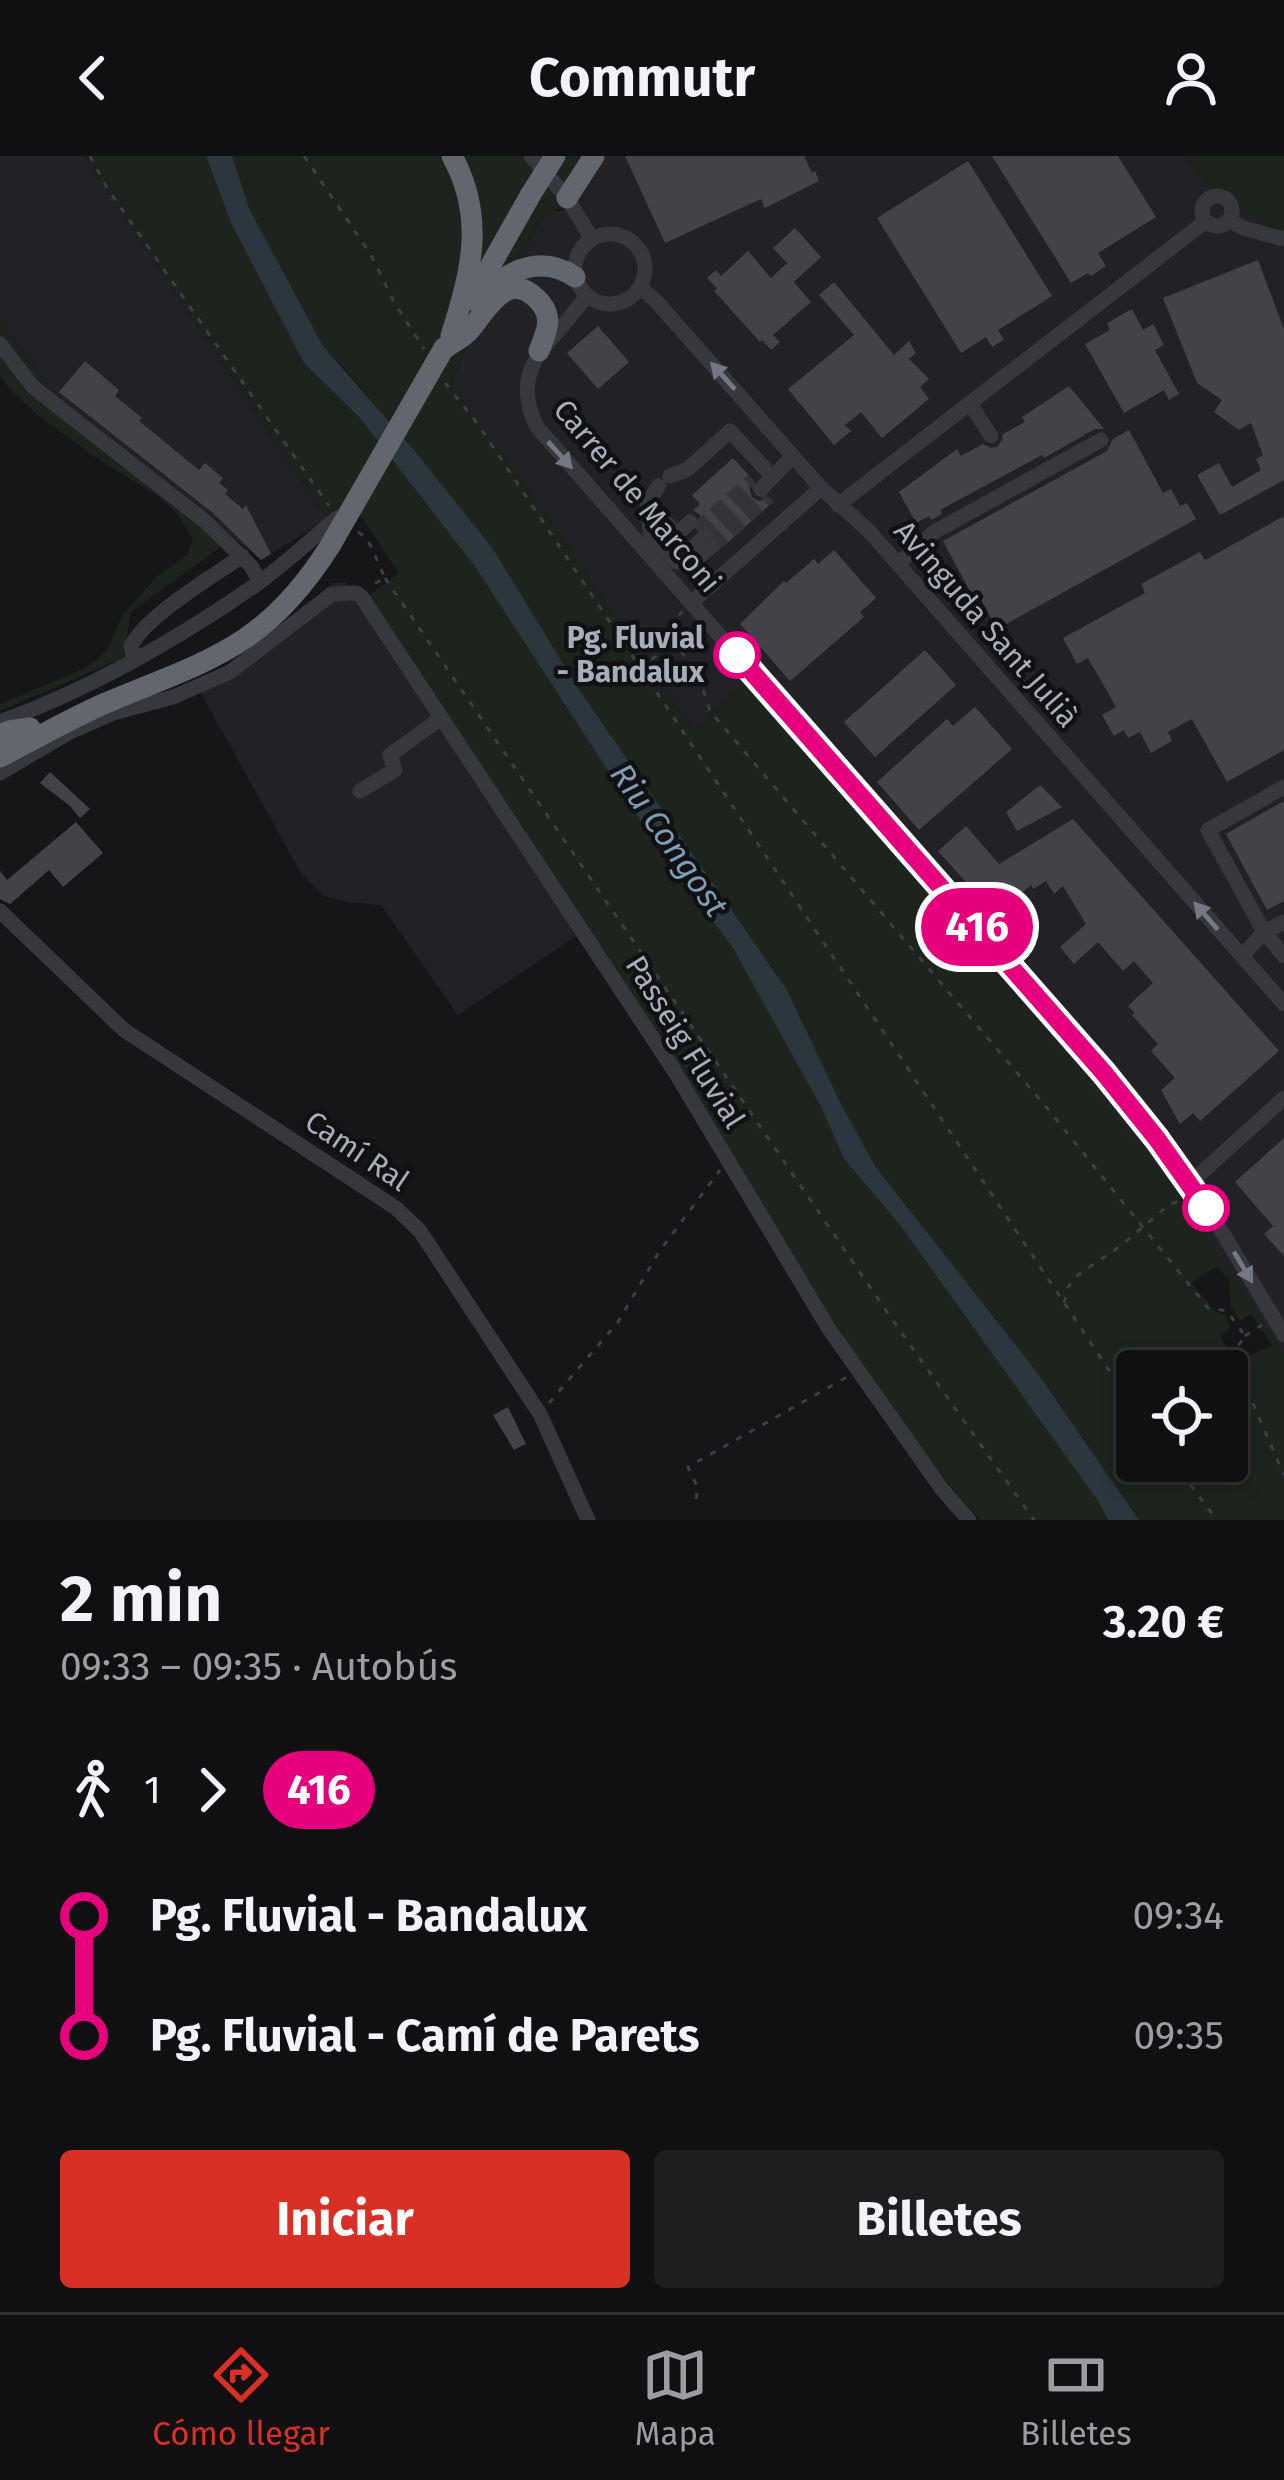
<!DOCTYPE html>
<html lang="es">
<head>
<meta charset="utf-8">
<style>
	:root { --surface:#101013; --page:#1e1e21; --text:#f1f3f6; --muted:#9c9da0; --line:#303033; --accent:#d93025 }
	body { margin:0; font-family:"Fira Sans",sans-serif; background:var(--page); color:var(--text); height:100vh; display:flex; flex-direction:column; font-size:45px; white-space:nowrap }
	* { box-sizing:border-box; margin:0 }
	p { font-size:39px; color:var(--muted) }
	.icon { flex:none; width:66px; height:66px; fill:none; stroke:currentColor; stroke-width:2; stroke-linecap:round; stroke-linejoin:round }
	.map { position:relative; height:1364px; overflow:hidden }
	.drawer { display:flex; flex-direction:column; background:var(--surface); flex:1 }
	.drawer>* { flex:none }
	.badge { padding:0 24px; border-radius:39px; font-size:42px; line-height:78px }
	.controls { position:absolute; left:1116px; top:1194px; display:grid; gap:24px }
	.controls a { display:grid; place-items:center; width:132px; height:132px; border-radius:12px; background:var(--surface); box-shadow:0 6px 18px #0003,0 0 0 3px var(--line); font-size:60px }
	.map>.badge { position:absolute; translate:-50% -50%; box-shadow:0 0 0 6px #fff }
	.legs { display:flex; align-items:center; gap:18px; height:132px; padding:0 60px; font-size:39px }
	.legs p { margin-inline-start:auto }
	.headline { display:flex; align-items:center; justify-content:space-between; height:204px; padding:0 60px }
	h1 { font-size:66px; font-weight:700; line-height:90px }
	.primary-button { display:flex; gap:24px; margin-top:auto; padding:24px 60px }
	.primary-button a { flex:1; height:138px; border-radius:12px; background:var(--accent); color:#fff; font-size:48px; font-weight:700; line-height:138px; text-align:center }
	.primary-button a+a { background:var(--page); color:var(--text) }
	ul { padding:0 60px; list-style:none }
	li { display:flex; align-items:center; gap:42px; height:120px; font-size:45px }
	li i { display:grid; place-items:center; width:18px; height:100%; margin:0 15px; background:currentColor }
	li i::after { content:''; width:30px; height:30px; margin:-15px; border:9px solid; border-radius:50%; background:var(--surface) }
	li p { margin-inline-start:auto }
	li:first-child i { background:linear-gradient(#0000 50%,currentColor 0) }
	li:last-child i { background:linear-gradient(currentColor 50%,#0000 0) }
	header { display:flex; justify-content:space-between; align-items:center; height:156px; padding:0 60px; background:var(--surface); font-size:54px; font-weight:700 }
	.tabs { display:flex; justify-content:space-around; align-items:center; height:168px; border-top:3px solid var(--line); background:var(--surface); font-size:33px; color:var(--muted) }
	.tabs a { display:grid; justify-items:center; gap:6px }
	.tabs .on { color:var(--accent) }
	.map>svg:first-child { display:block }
	.built { fill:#222226 }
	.green { fill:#1c241d; fill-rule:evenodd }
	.water { fill:#2c363e }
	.building { fill:#424349 }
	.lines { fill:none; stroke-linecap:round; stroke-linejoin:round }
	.minor-tunnel { stroke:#333439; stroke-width:15; stroke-dasharray:15 8; stroke-linecap:butt }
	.path { stroke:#3d3f45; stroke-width:3; stroke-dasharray:6 9; stroke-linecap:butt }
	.minor { stroke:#37383e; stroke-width:15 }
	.highway { stroke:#63666f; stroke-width:21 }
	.highway-bridge { stroke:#63666f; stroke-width:21 }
	.oneway { fill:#757882 }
	.line-1-casing { stroke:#fff; stroke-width:27 }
	.line-1 { stroke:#e6007e; stroke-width:18 }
	.stop-1-dot { fill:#fff; stroke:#e6007e; stroke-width:6 }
	.labels { text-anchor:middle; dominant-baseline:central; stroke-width:9; stroke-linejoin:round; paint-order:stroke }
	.street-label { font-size:30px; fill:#a8adb9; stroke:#111114 }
	.stop-label { font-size:30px; font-weight:bold; fill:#a8adb9; stroke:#111114; text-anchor:end }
	.water-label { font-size:33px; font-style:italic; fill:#7d9cb6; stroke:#111114 }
</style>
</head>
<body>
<header><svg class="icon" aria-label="back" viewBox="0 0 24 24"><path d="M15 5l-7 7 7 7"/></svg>Commutr<svg class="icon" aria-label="person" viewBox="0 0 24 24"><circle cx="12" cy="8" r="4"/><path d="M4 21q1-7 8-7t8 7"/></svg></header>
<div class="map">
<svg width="1284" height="1364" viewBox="0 0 1284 1364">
	<rect width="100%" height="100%" fill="#161619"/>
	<g class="built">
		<polygon points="0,0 84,0 328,363 261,404 46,230 34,208 0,169"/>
		<polygon points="604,0 1185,0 1216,35 1284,81 1284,1364 1227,1305 1227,1215 1238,1214 1279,1191 1174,1032 746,527 695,574 666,537 451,228 468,189 546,55 562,55"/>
		<polygon points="333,427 346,427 366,442 587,773 458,859 381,749 346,746 323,740 301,717 194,525 236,506"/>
	</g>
	<g class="green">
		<polygon points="84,0 206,0 232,69 304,207 360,262 476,412 655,687 733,791 821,951 844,1003 900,1069 1098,1345 1108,1364 980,1364 929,1305 847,1187 768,1060 366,442 399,417 351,346 328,363"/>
		<path d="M232,0H604C589,25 577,55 545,56L468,189L451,228L561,378L666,537L695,574L745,526L1031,859L1174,1032L1284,1198V1364H1139L1036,1215L875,1010L840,946L787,834L580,535L493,393L346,214L323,190L253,59L244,41ZM1217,1110L1229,1124L1231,1150L1240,1165L1251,1158L1272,1189L1237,1206L1220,1181L1230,1171L1225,1159L1216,1156L1191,1127ZM1137,1215H1227V1305H1137Z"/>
		<polygon points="1185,0 1284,0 1284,81 1216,35"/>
		<polygon points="0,169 34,208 46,230 233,382 131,456 123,502 0,555 0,548 81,514 96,504 108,492 123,458 158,420 187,399 193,383 179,360 160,341 101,305 40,261 10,233 0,219"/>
	</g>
	<polygon class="water" points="206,0 232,0 249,52 323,190 413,293 493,393 580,535 787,834 840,946 875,1010 1036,1215 1139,1364 1108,1364 1098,1345 900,1069 844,1003 821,951 733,792 655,687 476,412 360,262 304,207 232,69"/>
	<g class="building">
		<polygon points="625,0 804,0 812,17 815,15 819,25 765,52 761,43 665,87"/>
		<polygon points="992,0 1118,0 1156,61 1098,97 1106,110 1091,120 1088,117 1071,127"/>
		<polygon points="968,5 1052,140 998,174 1004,184 992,191 986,181 961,197 877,62"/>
		<polygon points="795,72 821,101 794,126 811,146 773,179 780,186 771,194 762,184 760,186 714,135 717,132 707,122 716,114 721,120 748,95 771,122 787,107 773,92"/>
		<polygon points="1258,104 1284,173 1284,324 1220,359 1197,319 1219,307 1232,331 1261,314 1256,303 1263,299 1251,267 1239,274 1214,256 1222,244 1197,227 1163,142"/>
		<polygon points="834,126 894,199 909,185 916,197 909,203 929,223 920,231 929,243 882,282 861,256 845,269 851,275 834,289 788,233 854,179 819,139"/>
		<polygon points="1132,153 1143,174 1153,168 1164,189 1155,194 1179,238 1169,244 1164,234 1124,257 1085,188 1110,174 1107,167"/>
		<polygon points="598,170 629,206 598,233 567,197"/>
		<polygon points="85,205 119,234 115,240 142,262 139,265 199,314 205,307 223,322 219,327 228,334 225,338 243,353 246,349 271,398 261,404 213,357 59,236"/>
		<polygon points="1069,230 1104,273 1095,273 1044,302 1042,299 940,354 942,358 931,364 929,360 916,367 899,336 957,293 961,300 983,288 991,292 997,291 1002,284 1003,278 1025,266 1022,261"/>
		<polygon points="1129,274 1163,337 1171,333 1180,350 1187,347 1196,363 997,473 978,438 973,441 943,385 1107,295 1113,283"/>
		<polygon points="733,302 753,324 749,331 752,341 759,345 769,342 773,346 724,390 712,372 701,369 700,359 693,354 700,348 692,339"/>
		<polygon points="1284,360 1284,594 1227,626 1192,563 1168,576 1172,585 1151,597 1140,576 1128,582 1124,574 1114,580 1102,559 1116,551 1088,502 1077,508 1063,482 1145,437 1141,428 1200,396 1205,404"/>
		<polygon points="834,394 876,442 860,456 864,461 790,525 740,468 784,425 786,427 814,403 818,408"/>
		<polygon points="925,494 956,529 875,601 844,566"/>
		<polygon points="975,551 1012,593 919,674 877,626 947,563 953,570"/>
		<polygon points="50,616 90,653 80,662 70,650 40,627"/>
		<polygon points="1040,629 1062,651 1017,675 1006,656"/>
		<polygon points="1284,645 1284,745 1267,754 1226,678"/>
		<polygon points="1073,663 1279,895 1200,965 1193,957 1180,968 1161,934 1175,922 1151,895 1158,888 1132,859 1135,857 1128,850 1153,827 1134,805 1123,815 1098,786 1074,808 1060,791 1086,768 1063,730 1054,738 1046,725 1033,733 1031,729 996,760 938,695 966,670 999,708"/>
		<polygon points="76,666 103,697 63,731 49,714 10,748 0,743 0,715 7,724"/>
		<polygon points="1284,982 1284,1100 1264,1078 1273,1070 1235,1026"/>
		<polygon points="508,1251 526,1288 514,1294 493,1259"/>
	</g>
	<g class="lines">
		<g class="minor-tunnel">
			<polyline points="697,374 753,324"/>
			<polyline points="704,381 761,333"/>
			<polyline points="712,390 768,341"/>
		</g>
		<g class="path">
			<polyline points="90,0 107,32 329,350"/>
			<polyline points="304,0 371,99 394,146 424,193"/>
			<polyline points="445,227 477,267 1137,1256"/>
			<polyline points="358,376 367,382 385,422 368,431"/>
			<polyline points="385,422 887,1156 1034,1364"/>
			<path d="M683,455L673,465L682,496L704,536L710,555L1047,952L1208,1152L1227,1155L1245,1180L1236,1193C1242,1213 1241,1236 1227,1252"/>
			<polyline points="639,512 671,490 681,495"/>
			<polyline points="1064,1147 1068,1131 1078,1119 1119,1091 1170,1048 1185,1044"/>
			<polyline points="1245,1180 1262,1169"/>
			<polyline points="1241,1220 1284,1319"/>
			<polyline points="549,1247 618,1166 659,1096 720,1014"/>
			<polyline points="1172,1305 1217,1364"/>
			<polyline points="1183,1305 1187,1323"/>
			<polyline points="696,1343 698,1332 688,1311 847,1221"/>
		</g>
		<g class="minor">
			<polyline points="531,0 567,42 592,83"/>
			<circle cx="1217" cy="55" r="15"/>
			<polyline points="1229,64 1243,72 1284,83"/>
			<circle cx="610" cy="113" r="35"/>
			<polyline points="640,131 656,145 821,332 868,374 898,408 1284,848"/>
			<path d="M586,140C556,186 506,208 537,271L1123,940L1219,1071L1284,1179"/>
			<polyline points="0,188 33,231 206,366 251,410 260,426"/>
			<polyline points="970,248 991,280"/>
			<polyline points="670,320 688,313 730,275 771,319"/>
			<polyline points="761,333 793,300"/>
			<polyline points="647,347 651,380 676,406 690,408 712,390"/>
			<polyline points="647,347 673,374 680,375 690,366"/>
			<polyline points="647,347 659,330"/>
			<polyline points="838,349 1206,65"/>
			<polyline points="666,386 673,393 687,397 704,381"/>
			<polyline points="898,408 934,376 1101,284"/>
			<polyline points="692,446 821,332"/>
			<path d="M134,504L131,490C147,459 212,421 242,400"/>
			<polyline points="107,547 113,557 173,541 230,516 332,438 356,437 361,440 675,916 829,1173 941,1332 969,1364"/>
			<path d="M0,566C91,533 178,483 257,428C285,408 310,384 337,362"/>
			<polyline points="0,617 68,577 113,557"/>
			<polyline points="1284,631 1208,674 1264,776 1284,800"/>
			<polyline points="360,635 395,614 390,599 441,562"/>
			<polyline points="0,755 124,874 396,1052 420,1075 540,1258 588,1364"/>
			<polyline points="1242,800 1264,776 1284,766"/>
			<polyline points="1189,1028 1284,942"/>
		</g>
		<g class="highway">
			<polyline points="567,42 594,0"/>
			<path d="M488,136C512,111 544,100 575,121"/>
			<polyline points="471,144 531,38"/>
			<path d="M451,180C471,116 486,62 452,0"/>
			<path d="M445,192C452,187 463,182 469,175C485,157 506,113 536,142C555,160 547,174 539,195"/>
			<polyline points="0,579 9,575 30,572"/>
			<path d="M0,601C35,583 71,562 108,546C211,503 266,491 330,390"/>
		</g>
		<g class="highway-bridge">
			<polyline points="531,38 555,0"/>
			<polyline points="330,390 444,192"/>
		</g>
	</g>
	<defs><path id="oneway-solid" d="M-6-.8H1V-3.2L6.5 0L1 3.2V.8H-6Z" transform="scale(3)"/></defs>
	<g class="oneway">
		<use href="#oneway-solid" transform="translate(723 220) rotate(-132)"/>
		<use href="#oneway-solid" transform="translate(560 299) rotate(48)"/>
		<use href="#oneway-solid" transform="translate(1206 760) rotate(-131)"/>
		<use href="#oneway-solid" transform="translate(1243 1111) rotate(59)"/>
	</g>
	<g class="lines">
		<defs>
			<polyline id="line-1" points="737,499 1104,917 1157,983 1206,1052"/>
		</defs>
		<use href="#line-1" class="line-1-casing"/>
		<use href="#line-1" class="line-1"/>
	</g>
	<g class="stop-1-dot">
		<circle cx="737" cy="499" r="21"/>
		<circle cx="1206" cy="1052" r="21"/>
	</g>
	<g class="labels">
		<g class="street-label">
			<text transform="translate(637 340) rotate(50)">Carrer de Marconi</text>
			<text transform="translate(986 468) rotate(49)">Avinguda Sant Julià</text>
			<text transform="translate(685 886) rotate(58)">Passeig Fluvial</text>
			<text transform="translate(357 995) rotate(34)">Camí Ral</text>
		</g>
		<g class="stop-label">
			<text x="704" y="482">Pg. Fluvial<tspan x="704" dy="34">- Bandalux</tspan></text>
		</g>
		<g class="water-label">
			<text transform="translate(669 684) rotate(55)">Riu Congost</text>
		</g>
	</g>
</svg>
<div class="controls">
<a><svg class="icon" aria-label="locate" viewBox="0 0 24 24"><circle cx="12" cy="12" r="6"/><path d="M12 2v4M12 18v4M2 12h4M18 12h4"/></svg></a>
</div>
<b class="badge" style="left:977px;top:771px;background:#e6007e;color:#fff">416</b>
</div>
<section class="drawer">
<div class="headline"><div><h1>2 min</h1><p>09:33 – 09:35 · Autobús</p></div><b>3.20 €</b></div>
<div class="legs"><svg class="icon" aria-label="walk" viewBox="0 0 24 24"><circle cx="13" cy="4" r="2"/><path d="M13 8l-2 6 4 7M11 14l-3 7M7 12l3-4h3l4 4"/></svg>1<svg class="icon" aria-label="forward" viewBox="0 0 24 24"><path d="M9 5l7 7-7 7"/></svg><b class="badge" style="background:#e6007e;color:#fff">416</b></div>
<ul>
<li><i style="color:#e6007e"></i><b>Pg. Fluvial - Bandalux</b><p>09:34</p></li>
<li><i style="color:#e6007e"></i><b>Pg. Fluvial - Camí de Parets</b><p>09:35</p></li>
</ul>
<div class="primary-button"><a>Iniciar</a><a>Billetes</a></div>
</section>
<nav class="tabs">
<a class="on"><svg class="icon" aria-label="directions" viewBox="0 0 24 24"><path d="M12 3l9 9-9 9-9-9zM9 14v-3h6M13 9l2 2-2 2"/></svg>Cómo llegar</a>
<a><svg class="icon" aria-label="map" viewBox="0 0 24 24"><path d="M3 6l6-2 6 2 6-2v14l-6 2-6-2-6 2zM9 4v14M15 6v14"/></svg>Mapa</a>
<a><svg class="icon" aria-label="tickets" viewBox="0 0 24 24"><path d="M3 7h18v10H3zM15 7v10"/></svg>Billetes</a>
</nav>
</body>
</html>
